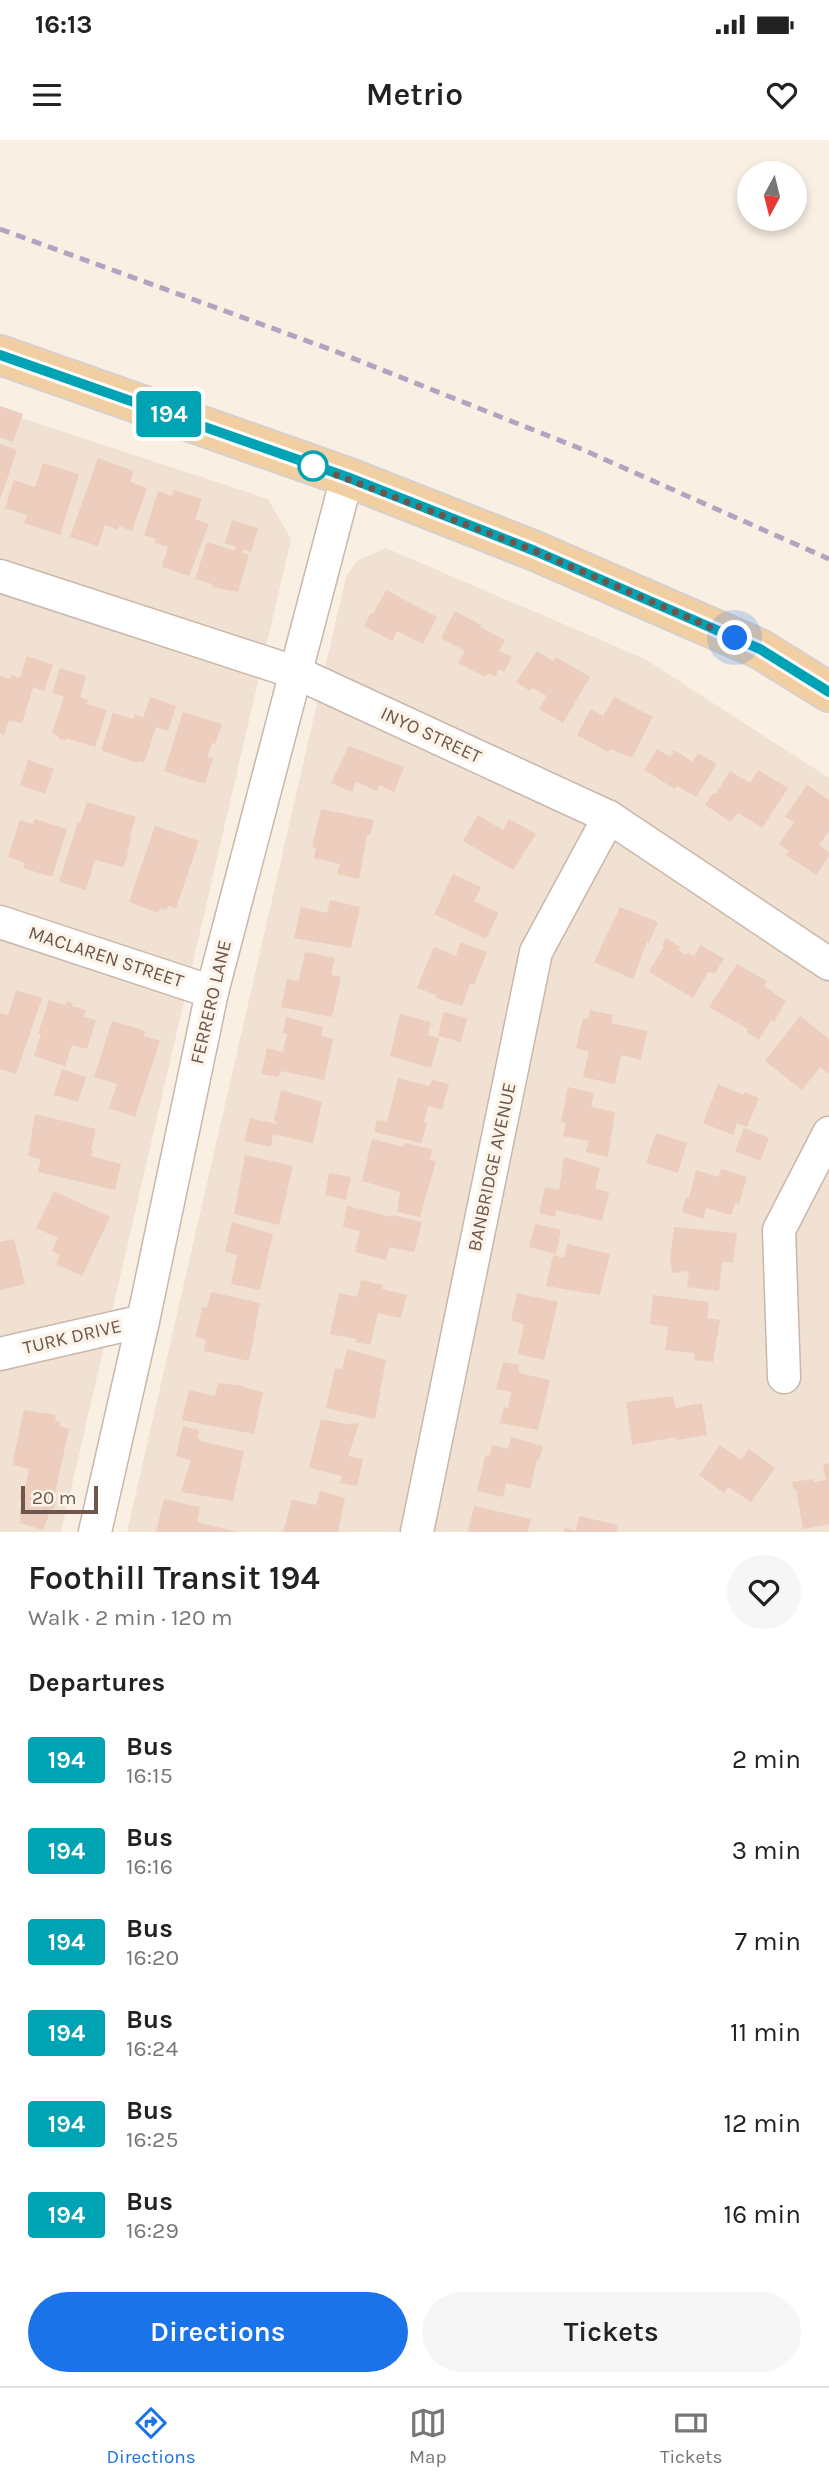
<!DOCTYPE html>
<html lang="en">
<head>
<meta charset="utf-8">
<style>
	:root { --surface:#fff; --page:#f6f6f6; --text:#222; --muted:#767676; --line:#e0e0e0; --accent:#1a73e8 }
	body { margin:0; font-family:Karla,sans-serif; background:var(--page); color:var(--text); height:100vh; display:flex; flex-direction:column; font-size:26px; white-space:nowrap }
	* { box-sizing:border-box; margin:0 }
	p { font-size:23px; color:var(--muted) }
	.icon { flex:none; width:38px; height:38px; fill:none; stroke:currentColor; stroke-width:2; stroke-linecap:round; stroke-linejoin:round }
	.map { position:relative; height:1392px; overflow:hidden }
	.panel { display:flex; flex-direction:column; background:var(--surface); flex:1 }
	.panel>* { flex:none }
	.badge { padding:0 14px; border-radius:5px; font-size:24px; line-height:46px }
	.needle { width:46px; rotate:187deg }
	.tools { position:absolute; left:737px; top:21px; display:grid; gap:14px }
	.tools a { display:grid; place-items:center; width:70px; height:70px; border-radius:50%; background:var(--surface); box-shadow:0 4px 10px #0003; font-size:35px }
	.scale { position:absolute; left:21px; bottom:18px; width:77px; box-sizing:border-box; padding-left:7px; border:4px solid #6e564c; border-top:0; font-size:19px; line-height:24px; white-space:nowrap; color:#6e564c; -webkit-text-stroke:5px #fdf4e9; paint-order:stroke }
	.you { position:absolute; width:35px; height:35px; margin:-18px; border:5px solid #fff; border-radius:50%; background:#1a73e8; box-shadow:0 0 0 10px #1a73e833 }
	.map>.badge { position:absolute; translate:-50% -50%; box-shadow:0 0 0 4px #fff }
	h2 { padding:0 28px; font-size:26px; line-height:63px }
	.round { display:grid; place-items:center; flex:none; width:74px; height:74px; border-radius:37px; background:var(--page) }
	.summary { display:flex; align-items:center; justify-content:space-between; height:119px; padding:0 28px }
	h1 { font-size:33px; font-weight:600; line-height:52px }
	.primary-button { display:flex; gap:14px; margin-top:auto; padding:14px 28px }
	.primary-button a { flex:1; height:80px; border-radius:42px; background:var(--accent); color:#fff; font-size:28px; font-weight:600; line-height:80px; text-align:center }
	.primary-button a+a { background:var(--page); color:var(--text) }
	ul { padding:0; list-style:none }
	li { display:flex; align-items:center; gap:21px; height:91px; padding:0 28px }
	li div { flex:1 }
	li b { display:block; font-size:26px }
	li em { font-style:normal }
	li .badge { min-width:77px; font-weight:700; text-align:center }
	.status { display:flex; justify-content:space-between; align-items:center; height:49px; padding:0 35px; background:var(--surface); direction:ltr }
	.status svg { height:19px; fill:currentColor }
	header { display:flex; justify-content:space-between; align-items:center; height:91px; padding:0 28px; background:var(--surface); font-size:32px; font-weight:600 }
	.tabs { display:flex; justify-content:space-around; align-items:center; height:98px; border-top:2px solid var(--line); background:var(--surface); font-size:19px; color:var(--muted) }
	.tabs a { display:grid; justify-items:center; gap:4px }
	.tabs .selected { color:var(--accent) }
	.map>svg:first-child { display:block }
	.residential { fill:#f0e1d2 }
	.building { fill:#eccdbe }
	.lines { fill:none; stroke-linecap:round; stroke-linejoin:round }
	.minor-casing { stroke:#c9b7ab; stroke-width:35 }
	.major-casing { stroke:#d6d0cd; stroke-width:42 }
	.minor { stroke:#fff; stroke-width:32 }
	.major { stroke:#f2cfa2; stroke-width:38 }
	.rail { stroke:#b2a4c1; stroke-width:5; stroke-dasharray:10 7; stroke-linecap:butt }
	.line-casing { stroke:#fff; stroke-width:16 }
	.line { stroke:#00a3b4; stroke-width:10 }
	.walk { stroke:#6e564c; stroke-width:7; stroke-dasharray:0 12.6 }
	.stop-dot { fill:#fff; stroke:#00a3b4; stroke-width:3.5 }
	.labels { text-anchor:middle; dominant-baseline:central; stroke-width:7; stroke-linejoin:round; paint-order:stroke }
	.street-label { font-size:19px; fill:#6e564c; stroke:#fdf4e9 }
</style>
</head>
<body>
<div class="status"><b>16:13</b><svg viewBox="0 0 49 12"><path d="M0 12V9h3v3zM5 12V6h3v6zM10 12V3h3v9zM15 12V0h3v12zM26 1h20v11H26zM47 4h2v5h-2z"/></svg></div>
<header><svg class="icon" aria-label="menu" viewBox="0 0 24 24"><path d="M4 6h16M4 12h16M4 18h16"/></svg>Metrio<svg class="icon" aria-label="heart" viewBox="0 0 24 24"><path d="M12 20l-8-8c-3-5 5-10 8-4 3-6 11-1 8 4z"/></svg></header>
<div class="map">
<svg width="829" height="1392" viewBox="0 0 829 1392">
	<rect width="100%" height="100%" fill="#f9efe3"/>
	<g class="residential">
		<polygon points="0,271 268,359 291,399 61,1392 0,1392"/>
		<polygon points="386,408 645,519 829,638 829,1392 127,1392 346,437 357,421"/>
	</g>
	<g class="building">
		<polygon points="0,266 23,274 13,302 0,297"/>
		<polygon points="0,304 17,310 1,357 0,357"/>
		<polygon points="98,318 134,331 130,342 147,348 132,391 119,386 118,390 105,385 98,406 70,397"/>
		<polygon points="43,323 79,334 60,395 24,383 27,375 5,368 14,340 35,347"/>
		<polygon points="174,350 202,359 195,379 209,384 189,436 162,427 168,407 155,403 156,399 144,395 158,351 172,356"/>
		<polygon points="232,380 258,388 251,412 243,409 242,413 249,415 238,452 212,447 212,444 195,439 207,402 235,411 236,407 225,403"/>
		<polygon points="386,450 437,477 423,504 397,491 392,501 364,486 371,473 373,474"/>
		<polygon points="455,471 481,485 480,487 505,500 499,511 512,517 504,532 499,529 495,537 488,533 485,537 458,523 465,511 441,498"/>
		<polygon points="537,511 553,521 556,517 590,537 563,583 539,569 547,556 532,548 530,551 516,542"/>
		<polygon points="27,516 53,525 44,551 33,547 22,583 9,580 4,595 0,593 0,536 10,539 11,535 20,538"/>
		<polygon points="60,528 86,536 80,557 88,560 87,564 107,570 95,607 66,598 66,600 58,598 59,596 52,593 64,557 52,553"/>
		<polygon points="150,557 176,566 168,591 156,587 144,623 138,621 137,623 101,610 113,573 133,579 135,574 143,578"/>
		<polygon points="614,557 653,577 632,618 610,609 608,612 577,595 591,569 603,576"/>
		<polygon points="183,572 222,584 215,604 212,603 207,617 213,618 205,644 164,631"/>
		<polygon points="349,606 404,627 394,652 379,645 377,651 356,642 352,652 331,643"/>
		<polygon points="657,609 670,617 674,610 693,622 698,613 717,624 696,657 677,646 675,649 644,630"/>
		<polygon points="28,620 54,629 45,654 20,645"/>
		<polygon points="758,630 788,648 762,688 738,673 731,682 705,665 713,653 715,655 730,631 750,643"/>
		<polygon points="807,645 829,660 829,691 819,705 829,712 829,716 816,735 786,715 789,711 779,704 794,682 785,677"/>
		<polygon points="87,662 136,677 129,699 131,699 127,714 128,715 123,727 95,720 86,750 59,742 78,682 80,683"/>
		<polygon points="321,669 374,680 370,695 367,695 359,739 337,734 340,724 314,718 316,708 312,707"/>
		<polygon points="478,675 503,690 509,679 536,694 513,730 463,701"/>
		<polygon points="35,679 67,689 52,737 23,728 25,723 8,717 20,680 33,684"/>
		<polygon points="155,686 199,701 176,768 168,766 167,770 160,768 159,773 129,762"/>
		<polygon points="453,734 481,747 474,761 499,773 486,799 434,774"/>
		<polygon points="330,760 360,767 351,808 294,798 301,767 327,773"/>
		<polygon points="620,767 658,782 649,803 647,802 633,839 594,822"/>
		<polygon points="666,798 680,807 678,810 686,815 688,813 694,816 701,805 724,819 715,833 708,832 693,858 649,832 664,806 662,805"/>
		<polygon points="460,802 487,812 474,845 470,844 462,866 435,858 436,855 417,848 434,807 456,816"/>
		<polygon points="305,812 335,818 331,835 341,837 332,877 281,867 287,839 299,841"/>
		<polygon points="737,824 767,841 764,846 786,861 774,882 771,880 759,900 746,892 748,889 709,867"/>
		<polygon points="16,850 42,858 16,934 0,929 0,873 8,875"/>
		<polygon points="49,860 65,865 67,861 73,863 72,866 86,870 84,877 96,880 87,909 72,905 65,926 34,916 41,894 38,894"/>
		<polygon points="590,870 613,875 611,883 647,891 641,920 621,915 615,944 583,937 589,911 576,908 583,878 588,879"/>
		<polygon points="444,872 467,878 461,902 438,896"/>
		<polygon points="400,874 431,882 428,895 439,898 431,928 390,916"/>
		<polygon points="800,876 829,899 829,934 820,927 802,950 765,921"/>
		<polygon points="286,877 323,887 321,896 333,899 324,940 281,931 278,937 261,934 267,908 283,912 287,894 283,893"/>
		<polygon points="112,881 140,889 145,892 144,896 160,901 135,977 109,968 117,944 94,937"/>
		<polygon points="62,929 86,937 78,962 54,955"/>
		<polygon points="398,938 429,946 432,940 449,944 442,970 428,966 424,982 427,983 421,1003 374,992 377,980 387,982"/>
		<polygon points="718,944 744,955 745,952 759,958 747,987 737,983 733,995 703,983"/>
		<polygon points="568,947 594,953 591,967 615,972 608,1017 586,1012 589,1001 563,996 566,983 561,982"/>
		<polygon points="281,950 322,962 313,1003 273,994 271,1007 244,1001 250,978 276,984 277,982 274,981"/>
		<polygon points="35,974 96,989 91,1009 93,1010 91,1016 121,1024 115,1050 38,1032 41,1019 28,1016"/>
		<polygon points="744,988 769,998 760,1021 735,1011"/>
		<polygon points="656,993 687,1003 678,1033 646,1023"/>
		<polygon points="372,999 403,1007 404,1003 432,1009 430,1020 436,1021 420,1077 397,1072 400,1052 362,1041"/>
		<polygon points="245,1015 293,1026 279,1085 234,1074"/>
		<polygon points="564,1017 600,1028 595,1049 609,1052 602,1081 556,1070 555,1077 539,1073 545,1047 559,1050"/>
		<polygon points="721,1029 747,1037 739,1064 735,1063 731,1075 706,1068 703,1079 682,1072 686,1057 689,1058 696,1030 719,1037"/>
		<polygon points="329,1033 351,1037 346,1060 325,1055"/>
		<polygon points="54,1051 110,1077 82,1136 56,1124 60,1115 52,1111 58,1098 36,1088"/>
		<polygon points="347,1066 392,1077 392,1075 422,1082 414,1112 389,1107 386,1120 355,1112 360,1091 343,1087"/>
		<polygon points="232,1082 273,1094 260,1150 231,1144 237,1115 225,1112"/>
		<polygon points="535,1084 561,1090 556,1114 529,1107"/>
		<polygon points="674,1087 737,1093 733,1123 722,1122 719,1151 687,1147 689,1131 672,1133 670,1119"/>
		<polygon points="14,1099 25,1144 0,1150 0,1102"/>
		<polygon points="567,1104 610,1114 600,1155 546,1146 553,1115 564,1118"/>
		<polygon points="361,1140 383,1145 382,1149 407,1155 401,1178 378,1173 370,1205 356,1202 357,1199 330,1194 339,1153 357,1157"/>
		<polygon points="211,1152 260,1163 249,1221 204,1211 206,1200 196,1196 202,1167 207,1168"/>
		<polygon points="517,1153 558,1162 544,1220 518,1214 524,1184 511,1181"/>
		<polygon points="653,1155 709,1162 707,1178 720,1180 713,1222 694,1220 694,1213 665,1210 668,1187 650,1184"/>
		<polygon points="347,1209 386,1220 375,1279 326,1268 335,1228 342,1229"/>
		<polygon points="503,1222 519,1225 519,1233 550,1240 538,1290 500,1283 504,1267 508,1268 511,1252 496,1249"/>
		<polygon points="218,1243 244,1246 246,1248 263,1252 254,1294 182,1280 189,1250 215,1256"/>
		<polygon points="673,1256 676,1268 702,1263 707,1295 677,1300 676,1297 632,1305 626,1262"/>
		<polygon points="24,1270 56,1275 55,1281 60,1282 59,1286 69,1289 54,1357 56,1358 54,1369 51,1369 43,1390 20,1383 21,1376 19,1375 23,1359 19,1359 21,1352 24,1353 29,1329 13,1325 13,1321"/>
		<polygon points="321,1279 351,1285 351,1283 359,1284 348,1316 363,1319 357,1346 340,1343 342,1336 309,1328"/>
		<polygon points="183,1286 199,1290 197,1298 199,1299 199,1301 244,1311 233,1361 181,1352 191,1320 176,1316"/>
		<polygon points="511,1297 543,1306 539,1320 537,1319 530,1349 506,1343 503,1357 477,1351 485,1316 489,1317 492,1305 508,1309"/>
		<polygon points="720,1305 741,1320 749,1309 775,1328 751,1362 728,1347 724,1353 699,1335"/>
		<polygon points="829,1323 829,1384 803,1389 796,1349 794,1350 792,1342 813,1339 814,1342 826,1340 823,1325"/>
		<polygon points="320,1351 345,1358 338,1392 283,1392 292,1360 316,1365"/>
		<polygon points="164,1359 200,1367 197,1382 237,1392 156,1392"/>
		<polygon points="474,1366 531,1379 528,1392 468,1392"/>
		<polygon points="579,1376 618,1385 616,1392 564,1392 565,1388 576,1391"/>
	</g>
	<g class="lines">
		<defs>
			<g id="minor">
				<polyline points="0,436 297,533 609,677 829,824"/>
				<polyline points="0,782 212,852"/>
				<polyline points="0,1214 143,1181"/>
				<polyline points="784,1237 779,1090 829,993"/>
				<polyline points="95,1392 143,1181 212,852 347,337"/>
				<polyline points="417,1392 536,812 609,677"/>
			</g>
			<polyline id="major" points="0,215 347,337 535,411 760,509 829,552"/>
		</defs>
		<use href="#minor" class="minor-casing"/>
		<use href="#major" class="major-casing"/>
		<use href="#minor" class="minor"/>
		<use href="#major" class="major"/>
		<polyline class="rail" points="0,89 332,210 579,308 829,419"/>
	</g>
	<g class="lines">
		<defs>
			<polyline id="line" points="0,215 347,337 535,411 760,509 829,552"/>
		</defs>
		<use href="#line" class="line-casing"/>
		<use href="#line" class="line"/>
		<polyline class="walk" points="313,326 535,411 735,498"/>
	</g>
	<circle class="stop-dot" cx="313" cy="326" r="14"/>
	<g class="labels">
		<g class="street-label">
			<text transform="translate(431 595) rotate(25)">INYO STREET</text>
			<text transform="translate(106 817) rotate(18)">MACLAREN STREET</text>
			<text transform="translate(211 862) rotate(-77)">FERRERO LANE</text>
			<text transform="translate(492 1027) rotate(-78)">BANBRIDGE AVENUE</text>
			<text transform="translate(72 1197) rotate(-13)">TURK DRIVE</text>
		</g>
	</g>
</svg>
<div class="tools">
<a><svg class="needle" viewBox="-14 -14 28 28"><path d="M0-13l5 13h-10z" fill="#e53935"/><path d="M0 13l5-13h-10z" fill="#767676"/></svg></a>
</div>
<div class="scale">20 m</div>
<div class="you" style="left:735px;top:498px"></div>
<b class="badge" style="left:169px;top:274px;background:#00a3b4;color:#fff">194</b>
</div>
<section class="panel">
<div class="summary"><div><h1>Foothill Transit 194</h1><p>Walk · 2 min · 120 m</p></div><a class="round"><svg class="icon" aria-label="heart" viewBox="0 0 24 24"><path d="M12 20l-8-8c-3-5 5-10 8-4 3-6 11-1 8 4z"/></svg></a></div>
<h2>Departures</h2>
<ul>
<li><span class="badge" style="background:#00a3b4;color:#fff">194</span><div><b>Bus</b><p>16:15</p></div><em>2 min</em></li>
<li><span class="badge" style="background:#00a3b4;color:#fff">194</span><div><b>Bus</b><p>16:16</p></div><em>3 min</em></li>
<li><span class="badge" style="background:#00a3b4;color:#fff">194</span><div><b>Bus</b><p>16:20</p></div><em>7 min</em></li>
<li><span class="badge" style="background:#00a3b4;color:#fff">194</span><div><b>Bus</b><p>16:24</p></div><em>11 min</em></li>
<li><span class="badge" style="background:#00a3b4;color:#fff">194</span><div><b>Bus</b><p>16:25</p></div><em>12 min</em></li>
<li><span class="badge" style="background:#00a3b4;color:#fff">194</span><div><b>Bus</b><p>16:29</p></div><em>16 min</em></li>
</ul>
<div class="primary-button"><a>Directions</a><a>Tickets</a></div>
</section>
<nav class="tabs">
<a class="selected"><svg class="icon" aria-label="directions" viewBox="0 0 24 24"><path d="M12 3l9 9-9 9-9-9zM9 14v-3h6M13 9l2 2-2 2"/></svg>Directions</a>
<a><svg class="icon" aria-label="map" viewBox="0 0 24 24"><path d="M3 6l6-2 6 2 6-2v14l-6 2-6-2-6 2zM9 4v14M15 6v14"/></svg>Map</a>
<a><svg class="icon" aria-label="tickets" viewBox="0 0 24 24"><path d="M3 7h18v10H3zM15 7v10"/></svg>Tickets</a>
</nav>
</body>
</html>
